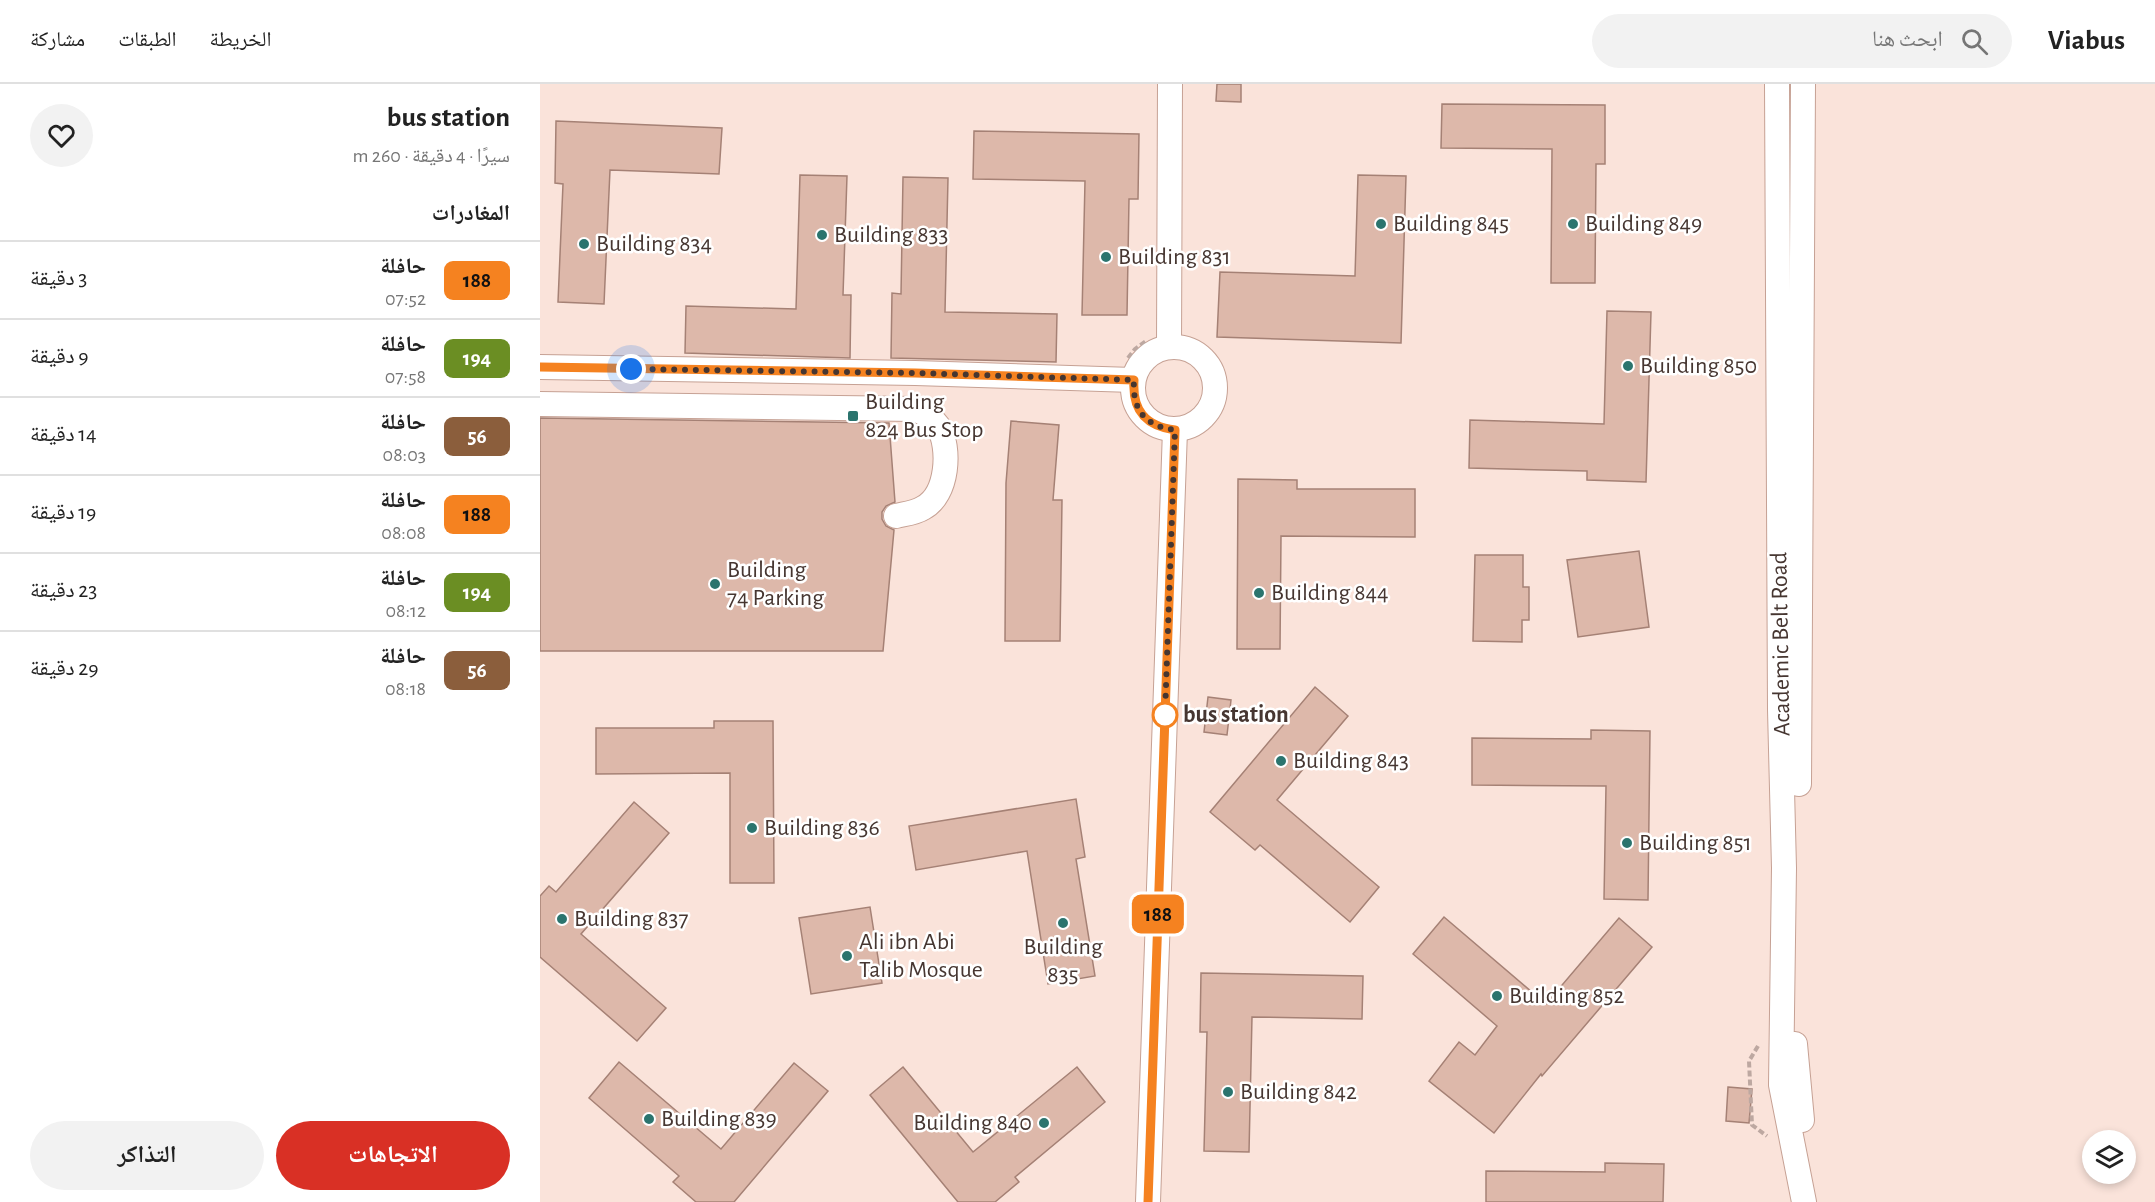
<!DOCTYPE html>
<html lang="ar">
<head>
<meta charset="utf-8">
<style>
	:root { --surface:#fff; --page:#f2f2f2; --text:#222; --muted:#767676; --line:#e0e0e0; --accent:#d93025 }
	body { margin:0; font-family:"Alegreya Sans","Noto Naskh Arabic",sans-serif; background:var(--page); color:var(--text); direction:rtl; height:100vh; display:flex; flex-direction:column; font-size:22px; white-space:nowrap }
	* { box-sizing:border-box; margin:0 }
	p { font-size:20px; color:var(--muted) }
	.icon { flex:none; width:33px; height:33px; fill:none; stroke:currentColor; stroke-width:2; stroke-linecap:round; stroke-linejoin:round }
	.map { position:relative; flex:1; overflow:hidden; direction:ltr }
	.drawer { display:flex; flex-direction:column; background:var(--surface); width:540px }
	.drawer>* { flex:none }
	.badge { padding:0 12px; border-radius:9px; font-size:21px; line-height:39px }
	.tools { position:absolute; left:1542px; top:1046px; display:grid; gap:12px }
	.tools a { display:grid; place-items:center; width:54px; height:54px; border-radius:50%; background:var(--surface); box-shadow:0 3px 9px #0003; font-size:30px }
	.you { position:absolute; width:30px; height:30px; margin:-15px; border:4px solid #fff; border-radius:50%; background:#1a73e8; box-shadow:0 0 0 9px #1a73e833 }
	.map>.badge { position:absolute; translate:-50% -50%; box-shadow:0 0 0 3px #fff }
	h2 { padding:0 30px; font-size:22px; line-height:54px }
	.round { display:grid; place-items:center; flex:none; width:63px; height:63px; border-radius:32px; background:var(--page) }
	.summary { display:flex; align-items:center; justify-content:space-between; height:102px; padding:0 30px }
	h1 { font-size:28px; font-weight:700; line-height:45px }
	.cta { display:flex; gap:12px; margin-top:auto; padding:12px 30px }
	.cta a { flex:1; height:69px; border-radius:36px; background:var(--accent); color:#fff; font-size:24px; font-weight:700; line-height:69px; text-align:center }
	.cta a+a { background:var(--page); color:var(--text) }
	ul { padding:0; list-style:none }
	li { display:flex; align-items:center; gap:18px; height:78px; padding:0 30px; border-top:2px solid var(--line) }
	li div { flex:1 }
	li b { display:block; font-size:22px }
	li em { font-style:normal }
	li .badge { min-width:66px; font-weight:700; text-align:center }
	header { display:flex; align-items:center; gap:36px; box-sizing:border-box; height:84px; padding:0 30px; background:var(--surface); border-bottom:2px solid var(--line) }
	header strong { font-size:28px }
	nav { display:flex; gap:33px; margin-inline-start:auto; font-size:21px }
	.search { width:420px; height:54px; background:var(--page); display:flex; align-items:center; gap:15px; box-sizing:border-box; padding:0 21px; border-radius:33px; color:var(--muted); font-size:22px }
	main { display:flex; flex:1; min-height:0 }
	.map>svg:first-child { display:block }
	.building { fill:#ddb8aa; stroke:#a58175; stroke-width:1.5 }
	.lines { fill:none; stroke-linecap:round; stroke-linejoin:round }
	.minor-casing { stroke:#c6a194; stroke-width:26 }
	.path { stroke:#bda8a1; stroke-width:4; stroke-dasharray:6 3; stroke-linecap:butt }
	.minor { stroke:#fff; stroke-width:24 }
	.line-casing { stroke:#fff; stroke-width:14 }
	.line { stroke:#f58220; stroke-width:9 }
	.walk { stroke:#463631; stroke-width:6; stroke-dasharray:0 10.8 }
	.poi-dot { fill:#2b746e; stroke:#fff; stroke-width:2 }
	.stop-dot { fill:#fff; stroke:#f58220; stroke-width:3 }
	.labels { text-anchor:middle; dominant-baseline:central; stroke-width:5; stroke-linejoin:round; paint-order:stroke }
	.poi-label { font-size:24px; fill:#463631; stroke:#fff; text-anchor:start }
	.street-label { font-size:24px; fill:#463631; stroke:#fff }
	.stop-label { font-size:24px; font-weight:bold; fill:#463631; stroke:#fff; text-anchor:start }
</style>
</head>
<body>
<header>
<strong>Viabus</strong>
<div class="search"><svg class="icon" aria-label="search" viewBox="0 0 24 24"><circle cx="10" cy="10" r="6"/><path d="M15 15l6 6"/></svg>ابحث هنا</div>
<nav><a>الخريطة</a><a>الطبقات</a><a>مشاركة</a></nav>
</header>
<main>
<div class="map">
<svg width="1615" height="1118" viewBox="0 0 1615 1118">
	<rect width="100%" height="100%" fill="#fae3da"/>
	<g class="building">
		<polygon points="677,0 701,0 701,18 676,17"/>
		<polygon points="902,20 1065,21 1065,80 1056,80 1055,199 1011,199 1012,65 901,64"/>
		<polygon points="16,37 182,44 179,90 70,86 64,220 18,218 23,100 15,99"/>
		<polygon points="434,47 599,50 598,115 589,115 587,231 542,231 545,97 433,95"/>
		<polygon points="260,91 307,92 303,211 311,211 310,274 145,269 146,222 256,225"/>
		<polygon points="818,91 866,92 861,259 677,253 680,188 815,192"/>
		<polygon points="363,93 408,94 405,228 517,230 516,278 351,274 352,209 361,210"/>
		<polygon points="1067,227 1111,228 1106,398 1047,396 1047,387 929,384 930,336 1064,340"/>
		<polygon points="0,334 349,339 355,418 346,422 342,428 342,435 346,442 354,446 343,567 0,567"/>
		<polygon points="471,337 519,341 513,416 522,416 520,557 465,557 466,399"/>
		<polygon points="698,395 757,396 757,405 875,405 875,453 741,452 740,565 697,565"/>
		<polygon points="1099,467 1109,543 1038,553 1027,476"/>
		<polygon points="935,471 983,471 983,503 989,503 989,536 982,536 982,558 933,557"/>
		<polygon points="775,603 808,632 737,716 839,803 810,838 720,761 715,766 670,728"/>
		<polygon points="668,613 691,616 687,651 664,648"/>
		<polygon points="174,637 233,637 234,799 190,799 190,689 56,690 56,644 174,644"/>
		<polygon points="1051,646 1110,647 1108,816 1064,815 1066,702 932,701 932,654 1051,655"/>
		<polygon points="536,715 545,773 536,775 555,892 508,900 487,767 376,786 369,742"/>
		<polygon points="94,718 129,749 41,850 126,924 97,957 0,873 0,812 9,802 16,808"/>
		<polygon points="330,823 342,899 271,910 259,834"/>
		<polygon points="904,833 1006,920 1079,834 1112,863 1002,992 1001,990 954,1049 889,997 919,958 935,971 957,942 873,870"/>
		<polygon points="661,889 823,892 822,935 712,933 709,1068 664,1067 667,948 660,948"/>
		<polygon points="79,978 181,1065 254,979 288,1007 194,1118 156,1118 133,1098 139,1092 49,1014"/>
		<polygon points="363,983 433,1068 537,983 565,1018 475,1093 479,1098 455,1118 418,1118 330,1011"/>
		<polygon points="1188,1003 1212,1005 1209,1039 1186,1037"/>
		<polygon points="1065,1079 1124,1080 1123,1118 946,1118 946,1087 1065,1088"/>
	</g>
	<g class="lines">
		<defs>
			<g id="minor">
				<polyline points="1237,0 1240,626 1244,784 1241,1001 1264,1118"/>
				<circle cx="634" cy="304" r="41"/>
				<polyline points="629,263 630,0"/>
				<polyline points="0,283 375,289 593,296"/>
				<path d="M0,320L375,325C385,330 392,333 398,342C411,364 408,411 383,424C375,429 364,430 356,432"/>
				<polyline points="1259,700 1263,0"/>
				<polyline points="1255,960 1262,1036"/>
				<polyline points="608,1118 635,346"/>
			</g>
		</defs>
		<use href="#minor" class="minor-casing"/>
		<g class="path">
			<polyline points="588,274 595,265 606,257"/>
			<polyline points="1218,962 1209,977 1212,1041 1227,1052"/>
		</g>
		<use href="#minor" class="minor"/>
	</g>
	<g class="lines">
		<defs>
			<path id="line" d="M0,283L375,289L594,296C592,326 605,342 635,346L608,1118"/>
		</defs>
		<use href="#line" class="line-casing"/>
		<use href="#line" class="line"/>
		<path class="walk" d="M91,285L375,289L594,296C592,326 605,342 635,346L625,631"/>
	</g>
	<g class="poi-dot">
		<circle cx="841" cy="140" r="6"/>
		<circle cx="1033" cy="140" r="6"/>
		<circle cx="282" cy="151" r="6"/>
		<circle cx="44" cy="160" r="6"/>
		<circle cx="566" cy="173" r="6"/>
		<circle cx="1088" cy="282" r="6"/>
		<rect x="307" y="326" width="12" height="12" rx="3"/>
		<circle cx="175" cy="500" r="6"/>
		<circle cx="719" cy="509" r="6"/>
		<circle cx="741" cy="677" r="6"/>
		<circle cx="212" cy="744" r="6"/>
		<circle cx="1087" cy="759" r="6"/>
		<circle cx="22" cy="835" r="6"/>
		<circle cx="523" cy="839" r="6"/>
		<circle cx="307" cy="872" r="6"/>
		<circle cx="957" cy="912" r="6"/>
		<circle cx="688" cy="1008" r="6"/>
		<circle cx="109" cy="1035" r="6"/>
		<circle cx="504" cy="1039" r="6"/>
	</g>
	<circle class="stop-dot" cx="625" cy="631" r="12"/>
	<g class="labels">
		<g class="poi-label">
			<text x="853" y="140">Building 845</text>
			<text x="1045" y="140">Building 849</text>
			<text x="294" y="151">Building 833</text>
			<text x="56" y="160">Building 834</text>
			<text x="578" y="173">Building 831</text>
			<text x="1100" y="282">Building 850</text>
			<text x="325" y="318">Building<tspan x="325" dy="28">824 Bus Stop</tspan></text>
			<text x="187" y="486">Building<tspan x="187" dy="28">74 Parking</tspan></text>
			<text x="731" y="509">Building 844</text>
			<text x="753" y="677">Building 843</text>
			<text x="224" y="744">Building 836</text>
			<text x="1099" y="759">Building 851</text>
			<text x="34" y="835">Building 837</text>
			<text x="319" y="858">Ali ibn Abi<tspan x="319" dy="28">Talib Mosque</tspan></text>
			<text x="523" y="863" text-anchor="middle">Building<tspan x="523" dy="28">835</tspan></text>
			<text x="969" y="912">Building 852</text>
			<text x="700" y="1008">Building 842</text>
			<text x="121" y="1035">Building 839</text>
			<text x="492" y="1039" text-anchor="end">Building 840</text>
		</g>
		<g class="street-label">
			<text transform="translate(1241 560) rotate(-91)">Academic Belt Road</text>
		</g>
		<g class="stop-label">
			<text x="643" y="631">bus station</text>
		</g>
	</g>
</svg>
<div class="tools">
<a><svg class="icon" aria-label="layers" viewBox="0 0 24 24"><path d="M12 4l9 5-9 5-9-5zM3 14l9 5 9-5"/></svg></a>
</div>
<div class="you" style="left:91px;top:285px"></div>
<b class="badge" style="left:618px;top:830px;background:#f58220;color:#111">188</b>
</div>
<section class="drawer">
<div class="summary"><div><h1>bus station</h1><p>سيرًا · 4 دقيقة · 260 m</p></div><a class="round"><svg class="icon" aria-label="heart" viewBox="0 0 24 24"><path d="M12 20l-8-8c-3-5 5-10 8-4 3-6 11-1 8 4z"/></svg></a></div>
<h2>المغادرات</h2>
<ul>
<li><span class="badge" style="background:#f58220;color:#111">188</span><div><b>حافلة</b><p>07:52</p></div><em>3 دقيقة</em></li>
<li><span class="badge" style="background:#6b8e23;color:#fff">194</span><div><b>حافلة</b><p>07:58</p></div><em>9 دقيقة</em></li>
<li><span class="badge" style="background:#8b5e3c;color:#fff">56</span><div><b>حافلة</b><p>08:03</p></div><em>14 دقيقة</em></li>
<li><span class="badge" style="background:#f58220;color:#111">188</span><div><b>حافلة</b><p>08:08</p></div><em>19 دقيقة</em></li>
<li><span class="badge" style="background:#6b8e23;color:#fff">194</span><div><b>حافلة</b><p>08:12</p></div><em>23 دقيقة</em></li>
<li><span class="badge" style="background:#8b5e3c;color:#fff">56</span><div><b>حافلة</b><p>08:18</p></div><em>29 دقيقة</em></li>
</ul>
<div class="cta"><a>الاتجاهات</a><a>التذاكر</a></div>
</section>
</main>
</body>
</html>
